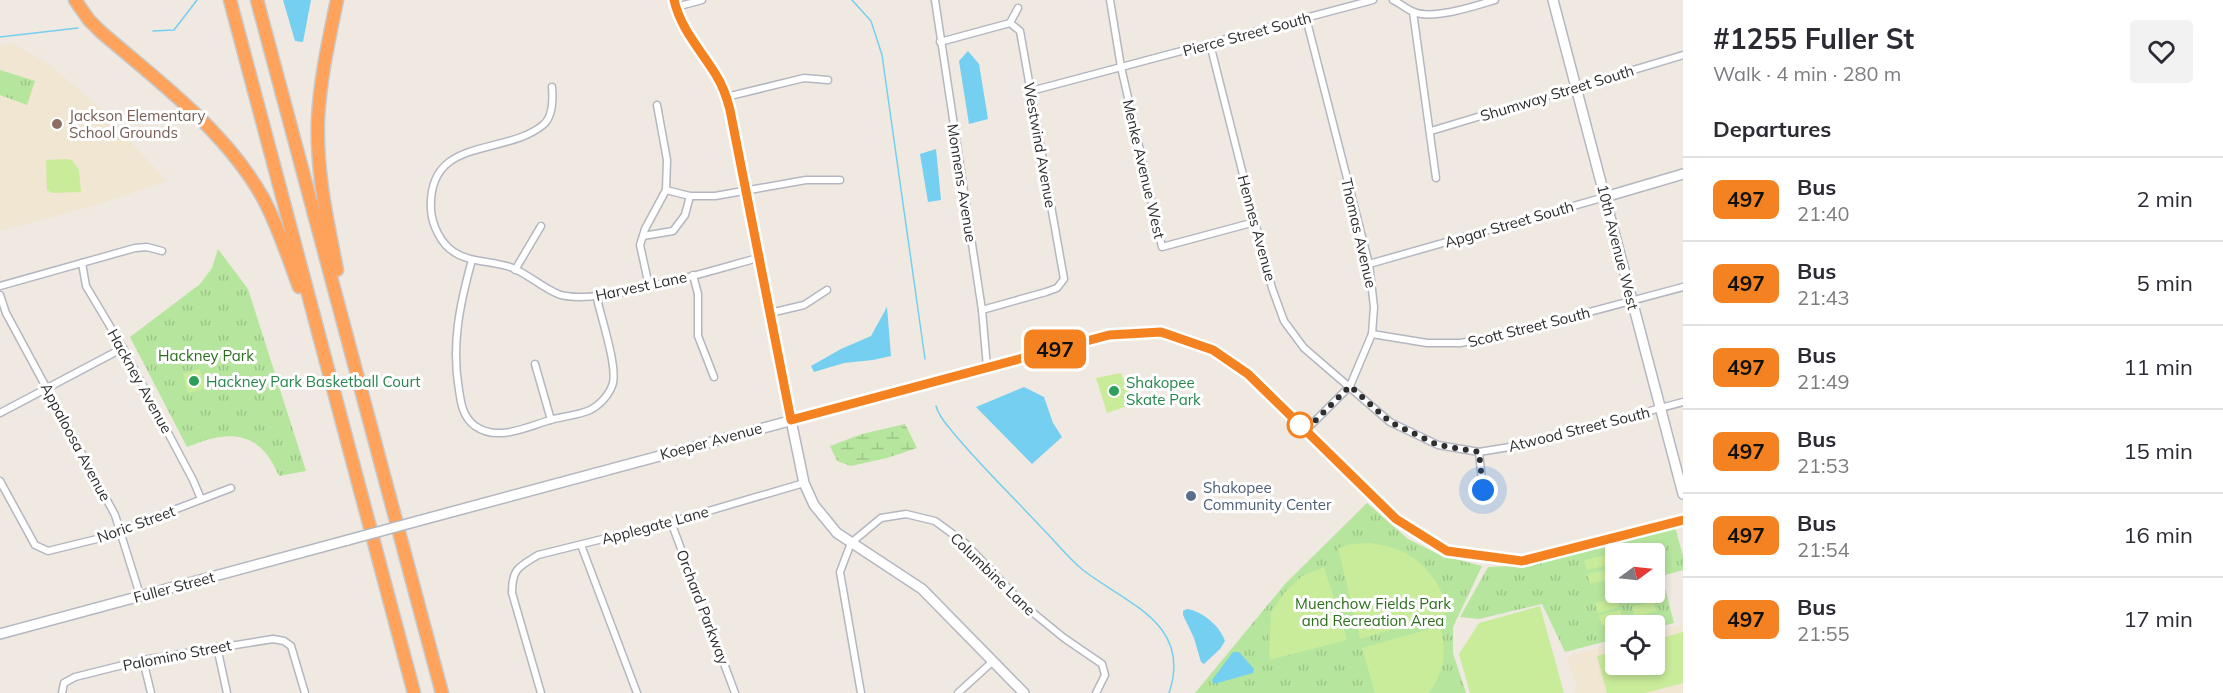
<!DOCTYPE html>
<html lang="en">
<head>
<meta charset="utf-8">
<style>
	:root { --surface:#fff; --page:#f2f2f3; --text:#2b2b33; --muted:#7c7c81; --line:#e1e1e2 }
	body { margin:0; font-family:Mulish,sans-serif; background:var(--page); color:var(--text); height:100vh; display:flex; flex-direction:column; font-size:22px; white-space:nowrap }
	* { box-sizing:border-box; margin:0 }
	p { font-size:20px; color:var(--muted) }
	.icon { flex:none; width:33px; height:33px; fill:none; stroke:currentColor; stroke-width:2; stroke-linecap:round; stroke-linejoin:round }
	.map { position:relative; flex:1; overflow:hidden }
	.sheet { display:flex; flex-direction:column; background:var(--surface); width:540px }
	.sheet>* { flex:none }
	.badge { padding:0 12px; border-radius:9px; font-size:21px; line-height:39px }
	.needle { width:39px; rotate:75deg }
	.tools { position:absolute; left:1605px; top:543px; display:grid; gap:12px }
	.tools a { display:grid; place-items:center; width:60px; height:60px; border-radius:6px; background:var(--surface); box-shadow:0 3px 9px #0003; font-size:30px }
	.you { position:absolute; width:30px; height:30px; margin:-15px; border:4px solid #fff; border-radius:50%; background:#1a73e8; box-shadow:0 0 0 9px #1a73e833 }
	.map>.badge { position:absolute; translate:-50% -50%; box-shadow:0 0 0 3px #fff }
	h2 { padding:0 30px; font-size:22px; line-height:54px }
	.round { display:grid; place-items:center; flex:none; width:63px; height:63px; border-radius:6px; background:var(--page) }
	.summary { display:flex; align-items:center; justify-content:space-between; height:102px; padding:0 30px }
	h1 { font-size:28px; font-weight:700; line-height:45px }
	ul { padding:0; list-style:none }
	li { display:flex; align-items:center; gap:18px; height:84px; padding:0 30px; border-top:2px solid var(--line) }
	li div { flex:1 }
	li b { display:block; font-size:22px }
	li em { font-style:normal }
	li .badge { min-width:66px; font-weight:700; text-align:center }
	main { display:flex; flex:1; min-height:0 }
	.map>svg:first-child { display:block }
	.education { fill:#f0e6d1 }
	.wetland { fill:url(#wetland-marsh) }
	.park { fill:url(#park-tufts); fill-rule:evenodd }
	.pitch { fill:#c9ec9a }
	.water { fill:#75cff0 }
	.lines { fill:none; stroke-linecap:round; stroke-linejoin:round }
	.stream { stroke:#75cff0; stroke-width:1.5 }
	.street-casing { stroke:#b4b7c1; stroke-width:9 }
	.secondary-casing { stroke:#b4b7c1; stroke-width:12 }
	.highway-casing { stroke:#c9c9c9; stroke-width:15 }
	.street { stroke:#fff; stroke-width:6 }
	.secondary { stroke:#fff; stroke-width:9 }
	.highway { stroke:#ffa35c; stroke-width:12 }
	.secondary-bridge-casing { stroke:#b4b7c1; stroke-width:12; stroke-linecap:butt }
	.secondary-bridge { stroke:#fff; stroke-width:9 }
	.line-casing { stroke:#fff; stroke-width:14 }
	.line { stroke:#f58220; stroke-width:9 }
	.walk { stroke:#2e2e2e; stroke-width:6; stroke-dasharray:0 10.8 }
	.education-dot { fill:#8d6e63; stroke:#fff; stroke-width:2 }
	.leisure-dot { fill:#2e9e5b; stroke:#fff; stroke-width:2 }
	.stop-dot { fill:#fff; stroke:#f58220; stroke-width:3 }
	.service-dot { fill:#5c6f8a; stroke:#fff; stroke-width:2 }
	.labels { text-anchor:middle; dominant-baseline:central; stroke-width:6; stroke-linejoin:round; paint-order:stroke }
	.street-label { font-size:15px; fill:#2e2e2e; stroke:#fff }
	.education-label { font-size:15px; fill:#785e54; stroke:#fff; text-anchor:start }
	.park-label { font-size:15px; fill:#2c6e1b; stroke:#fff }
	.leisure-label { font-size:15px; fill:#27864d; stroke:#fff; text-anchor:start }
	.service-label { font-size:15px; fill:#4e5e75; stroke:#fff; text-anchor:start }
</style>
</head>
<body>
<main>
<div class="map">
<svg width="1683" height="693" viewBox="0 0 1683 693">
	<defs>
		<pattern id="wetland-marsh" width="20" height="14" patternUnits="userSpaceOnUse" patternTransform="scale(1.5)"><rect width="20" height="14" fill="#b6e59e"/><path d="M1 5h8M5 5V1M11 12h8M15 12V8" fill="none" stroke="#9dc588"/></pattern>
		<pattern id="park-tufts" width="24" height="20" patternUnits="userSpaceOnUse" patternTransform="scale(1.5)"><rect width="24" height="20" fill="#b6e59e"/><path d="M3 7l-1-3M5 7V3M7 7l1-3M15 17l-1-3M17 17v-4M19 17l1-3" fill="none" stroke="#9dc588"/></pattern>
	</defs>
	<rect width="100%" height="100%" fill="#efe9e1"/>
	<g class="education">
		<polygon points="12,43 47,63 89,98 167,181 100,204 0,231 0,46"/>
		<polygon points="1683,625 1683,693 1574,693 1577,688 1567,657 1615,643 1616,664 1654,664 1655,633"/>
	</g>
	<polygon class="wetland" points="905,424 917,448 887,458 851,466 837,461 830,446 862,434"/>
	<g class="park">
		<polygon points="0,70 35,81 27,105 0,95"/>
		<path d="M218,249L248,289L306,471L279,476C260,430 229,429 187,447L130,337L200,284L212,268Z"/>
		<polygon points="1367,503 1408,539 1440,555 1482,566 1453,627 1453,653 1466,693 1195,693 1285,584"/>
		<path d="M1675,527L1683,556V570L1662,576L1674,623L1655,628L1654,626H1616L1615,639L1565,652L1542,604L1479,619L1460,617L1488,567L1530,565ZM1616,554H1654V592H1616Z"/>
	</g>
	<g class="pitch">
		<polygon points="67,159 72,160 79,170 81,192 52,193 47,190 46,160"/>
		<polygon points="200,369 206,388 188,393 183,374"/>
		<polygon points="1121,373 1134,404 1107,413 1096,378"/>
		<path d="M1368,543C1413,547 1435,570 1450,612L1360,639L1338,548L1351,544Z"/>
		<polygon points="1606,555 1608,565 1587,570 1584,560"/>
		<polygon points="1324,567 1347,640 1269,660 1271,612 1286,591 1302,576"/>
		<polygon points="1609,569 1612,579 1590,584 1587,574"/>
		<polygon points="1617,597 1619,607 1598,613 1595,603"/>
		<polygon points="1654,601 1656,611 1635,617 1632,607"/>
		<polygon points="1540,606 1564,693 1470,693 1459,654 1479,623"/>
		<polygon points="1620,610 1623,620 1602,626 1599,616"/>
		<path d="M1440,626C1447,654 1445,669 1429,693H1375L1362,648Z"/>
		<polygon points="1683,632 1683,683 1645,693 1607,693 1597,656 1615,651 1616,664 1654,664 1655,640"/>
	</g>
	<g class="water">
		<polygon points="283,0 311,0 303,42 295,41"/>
		<polygon points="968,51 979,64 988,119 969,124 959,61"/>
		<polygon points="936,149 941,200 928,202 920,154"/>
		<polygon points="887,307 891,356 873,360 844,363 814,372 811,366 841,349 871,336"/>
		<polygon points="1024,387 1044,397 1053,423 1062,437 1032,464 976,407"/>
		<path d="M1187,609C1202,611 1220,626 1225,641L1220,649L1204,664L1201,662L1194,638L1183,615V611Z"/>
		<polygon points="1233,652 1239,652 1254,669 1253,673 1214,684 1212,680"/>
	</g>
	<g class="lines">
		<g class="stream">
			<polyline points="852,0 871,21 882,55 925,359"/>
			<polyline points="153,31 174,30 197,0"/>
			<polyline points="0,37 78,28"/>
			<path d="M936,406C939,418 949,427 956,436C983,468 1013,497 1041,527C1055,541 1068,558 1083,570C1125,603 1193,623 1169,693"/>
		</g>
		<defs>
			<g id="street">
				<polyline points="935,0 982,310 987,367"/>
				<polyline points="1110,0 1121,67 1162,247 1255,222"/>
				<path d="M1393,0C1400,3 1407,10 1414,12C1433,20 1475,6 1495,0"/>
				<polyline points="676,7 702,0"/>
				<polyline points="1413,12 1436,178"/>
				<polyline points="1306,18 1369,264 1374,307 1372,334 1350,386 1306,430"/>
				<polyline points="940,42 1010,23"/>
				<polyline points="1210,44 1255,222 1272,288 1284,321 1304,348 1390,422 1438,445 1479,452 1528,444 1683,402"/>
				<path d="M552,87C553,99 553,117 543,125C504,157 427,135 431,210C432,225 441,244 454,252C472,264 496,260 515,269C530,276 543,288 558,294C595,308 716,269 758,258"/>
				<polyline points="1031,91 1373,0"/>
				<polyline points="726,97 804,78 828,80"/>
				<polyline points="1431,131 1683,55"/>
				<polyline points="666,190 690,196 715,196 806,180 840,180"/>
				<polyline points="643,236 673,231 685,215 690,196"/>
				<path d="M472,260C460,303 451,345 459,390C461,404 463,417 475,426C499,443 530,425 554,419C566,416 579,415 590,410C600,405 610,394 613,383C617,364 601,318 597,298"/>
				<polyline points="82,263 86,286 123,348 193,480 201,499"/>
				<polyline points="1369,264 1605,197"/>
				<polyline points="515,270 541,226"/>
				<polyline points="693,275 698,294 698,336 714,377"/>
				<polyline points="0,286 135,248 147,247 162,251"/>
				<polyline points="649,286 640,245 645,229 666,190 667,160 657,105"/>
				<polyline points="0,295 6,313 115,515 140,595"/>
				<polyline points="982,310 1046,292 1057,288 1064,279 1020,31 1010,23 1018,8"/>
				<polyline points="770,313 804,305 827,290"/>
				<polyline points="1372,334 1427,343 1460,343 1496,337 1683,287"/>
				<polyline points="535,364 551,420"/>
				<polyline points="0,413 123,348"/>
				<polyline points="1479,452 1483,490"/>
				<polyline points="0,481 35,545 48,551 101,538 231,488"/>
				<polyline points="671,522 735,693"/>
				<polyline points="581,545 637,693"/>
				<polyline points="217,647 227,693"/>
				<polyline points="143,660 151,693"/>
				<polyline points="62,693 64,683 75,677 143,660 273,639 284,641 291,646 305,693"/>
				<path d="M541,693L512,593C512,568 519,567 538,555L671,522L804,483"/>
				<polyline points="861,693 840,572 851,543 881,518 906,514 935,521 965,543 1026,607 1064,638 1102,664 1105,675 1096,693"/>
				<polyline points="958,693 992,662"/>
			</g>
			<g id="secondary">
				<path d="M674,0C681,29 701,50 716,75C723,86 727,98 730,110L791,420L804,483L814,505L837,533L922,589L1024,693"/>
				<polyline points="1553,0 1683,494"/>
				<polyline points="1605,197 1683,174"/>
				<polyline points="418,521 1109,335 1161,332 1213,350 1248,374 1396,519 1447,551 1522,561 1683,520"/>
				<polyline points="0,634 348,540"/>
			</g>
			<g id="highway">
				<path d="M75,0L89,20L101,32C159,82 225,130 263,198C278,226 288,257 299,287"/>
				<polyline points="230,0 414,693"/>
				<polyline points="257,0 442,693"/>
				<path d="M337,270C327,220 316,171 318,119C320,79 329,39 337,0"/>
			</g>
		</defs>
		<use href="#street" class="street-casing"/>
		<use href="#secondary" class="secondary-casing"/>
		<use href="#highway" class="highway-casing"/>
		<use href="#street" class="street"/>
		<use href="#secondary" class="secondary"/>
		<use href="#highway" class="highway"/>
		<defs>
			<polyline id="secondary-bridge" points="348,540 418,521"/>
		</defs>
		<use href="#secondary-bridge" class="secondary-bridge-casing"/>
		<use href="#secondary-bridge" class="secondary-bridge"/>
	</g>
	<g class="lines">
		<defs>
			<path id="line" d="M674,0C681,30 701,50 716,75C723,86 727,98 730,110L791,420L1109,335L1161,332L1213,350L1248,374L1396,519L1447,551L1522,561L1683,520"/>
		</defs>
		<use href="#line" class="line-casing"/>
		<use href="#line" class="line"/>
		<polyline class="walk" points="1300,425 1306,430 1350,386 1390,422 1438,445 1479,452 1483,490"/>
	</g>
	<circle class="education-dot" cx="57" cy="124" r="6"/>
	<g class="leisure-dot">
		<circle cx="194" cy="381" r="6"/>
		<circle cx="1114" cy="391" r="6"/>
	</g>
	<circle class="stop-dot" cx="1300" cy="425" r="12"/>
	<circle class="service-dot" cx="1191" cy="496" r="6"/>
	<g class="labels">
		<g class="street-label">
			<text transform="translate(1247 34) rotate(-15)">Pierce Street South</text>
			<text transform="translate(1557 93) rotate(-17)">Shumway Street South</text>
			<text transform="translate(1040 145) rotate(80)">Westwind Avenue</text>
			<text transform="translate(1144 169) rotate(77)">Menke Avenue West</text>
			<text transform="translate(962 183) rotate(81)">Monnens Avenue</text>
			<text transform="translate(1509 224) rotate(-16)">Apgar Street South</text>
			<text transform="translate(1257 228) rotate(75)">Hennes Avenue</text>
			<text transform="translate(1359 233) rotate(77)">Thomas Avenue</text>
			<text transform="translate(1618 247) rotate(76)">10th Avenue West</text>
			<text transform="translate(641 286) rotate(-12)">Harvest Lane</text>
			<text transform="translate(1529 327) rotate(-14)">Scott Street South</text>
			<text transform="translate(140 381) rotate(61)">Hackney Avenue</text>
			<text transform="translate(1579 429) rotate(-14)">Atwood Street South</text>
			<text transform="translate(711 441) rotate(-15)">Koeper Avenue</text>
			<text transform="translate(76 442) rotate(62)">Appaloosa Avenue</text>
			<text transform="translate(136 524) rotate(-20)">Noric Street</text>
			<text transform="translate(655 525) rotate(-15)">Applegate Lane</text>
			<text transform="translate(993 574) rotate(44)">Columbine Lane</text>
			<text transform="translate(174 587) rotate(-15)">Fuller Street</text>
			<text transform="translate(703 607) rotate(69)">Orchard Parkway</text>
			<text transform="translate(177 655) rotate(-11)">Palomino Street</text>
		</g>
		<g class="education-label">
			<text x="69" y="115">Jackson Elementary<tspan x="69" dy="17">School Grounds</tspan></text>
		</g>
		<g class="park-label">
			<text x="206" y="355">Hackney Park</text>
			<text x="1373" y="603">Muenchow Fields Park<tspan x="1373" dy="17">and Recreation Area</tspan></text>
		</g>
		<g class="leisure-label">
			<text x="206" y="381">Hackney Park Basketball Court</text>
			<text x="1126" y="382">Shakopee<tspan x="1126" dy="17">Skate Park</tspan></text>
		</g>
		<g class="service-label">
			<text x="1203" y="487">Shakopee<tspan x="1203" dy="17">Community Center</tspan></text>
		</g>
	</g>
</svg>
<div class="tools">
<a><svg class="needle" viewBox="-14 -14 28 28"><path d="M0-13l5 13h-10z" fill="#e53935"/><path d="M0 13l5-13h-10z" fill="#7c7c81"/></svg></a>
<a><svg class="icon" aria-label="locate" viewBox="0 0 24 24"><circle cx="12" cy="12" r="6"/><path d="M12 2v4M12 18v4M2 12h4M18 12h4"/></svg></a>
</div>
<div class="you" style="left:1483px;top:490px"></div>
<b class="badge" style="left:1055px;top:349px;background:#f58220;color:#111">497</b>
</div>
<section class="sheet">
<div class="summary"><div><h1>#1255 Fuller St</h1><p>Walk · 4 min · 280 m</p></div><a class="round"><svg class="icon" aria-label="heart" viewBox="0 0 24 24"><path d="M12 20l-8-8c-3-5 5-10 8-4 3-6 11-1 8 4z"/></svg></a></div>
<h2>Departures</h2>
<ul>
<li><span class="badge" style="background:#f58220;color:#111">497</span><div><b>Bus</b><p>21:40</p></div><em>2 min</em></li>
<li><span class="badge" style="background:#f58220;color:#111">497</span><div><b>Bus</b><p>21:43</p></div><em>5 min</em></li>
<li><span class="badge" style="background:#f58220;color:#111">497</span><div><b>Bus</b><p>21:49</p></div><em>11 min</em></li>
<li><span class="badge" style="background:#f58220;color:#111">497</span><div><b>Bus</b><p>21:53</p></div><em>15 min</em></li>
<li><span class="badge" style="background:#f58220;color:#111">497</span><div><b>Bus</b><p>21:54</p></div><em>16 min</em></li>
<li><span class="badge" style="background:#f58220;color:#111">497</span><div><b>Bus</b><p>21:55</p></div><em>17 min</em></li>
</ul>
</section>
</main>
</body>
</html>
